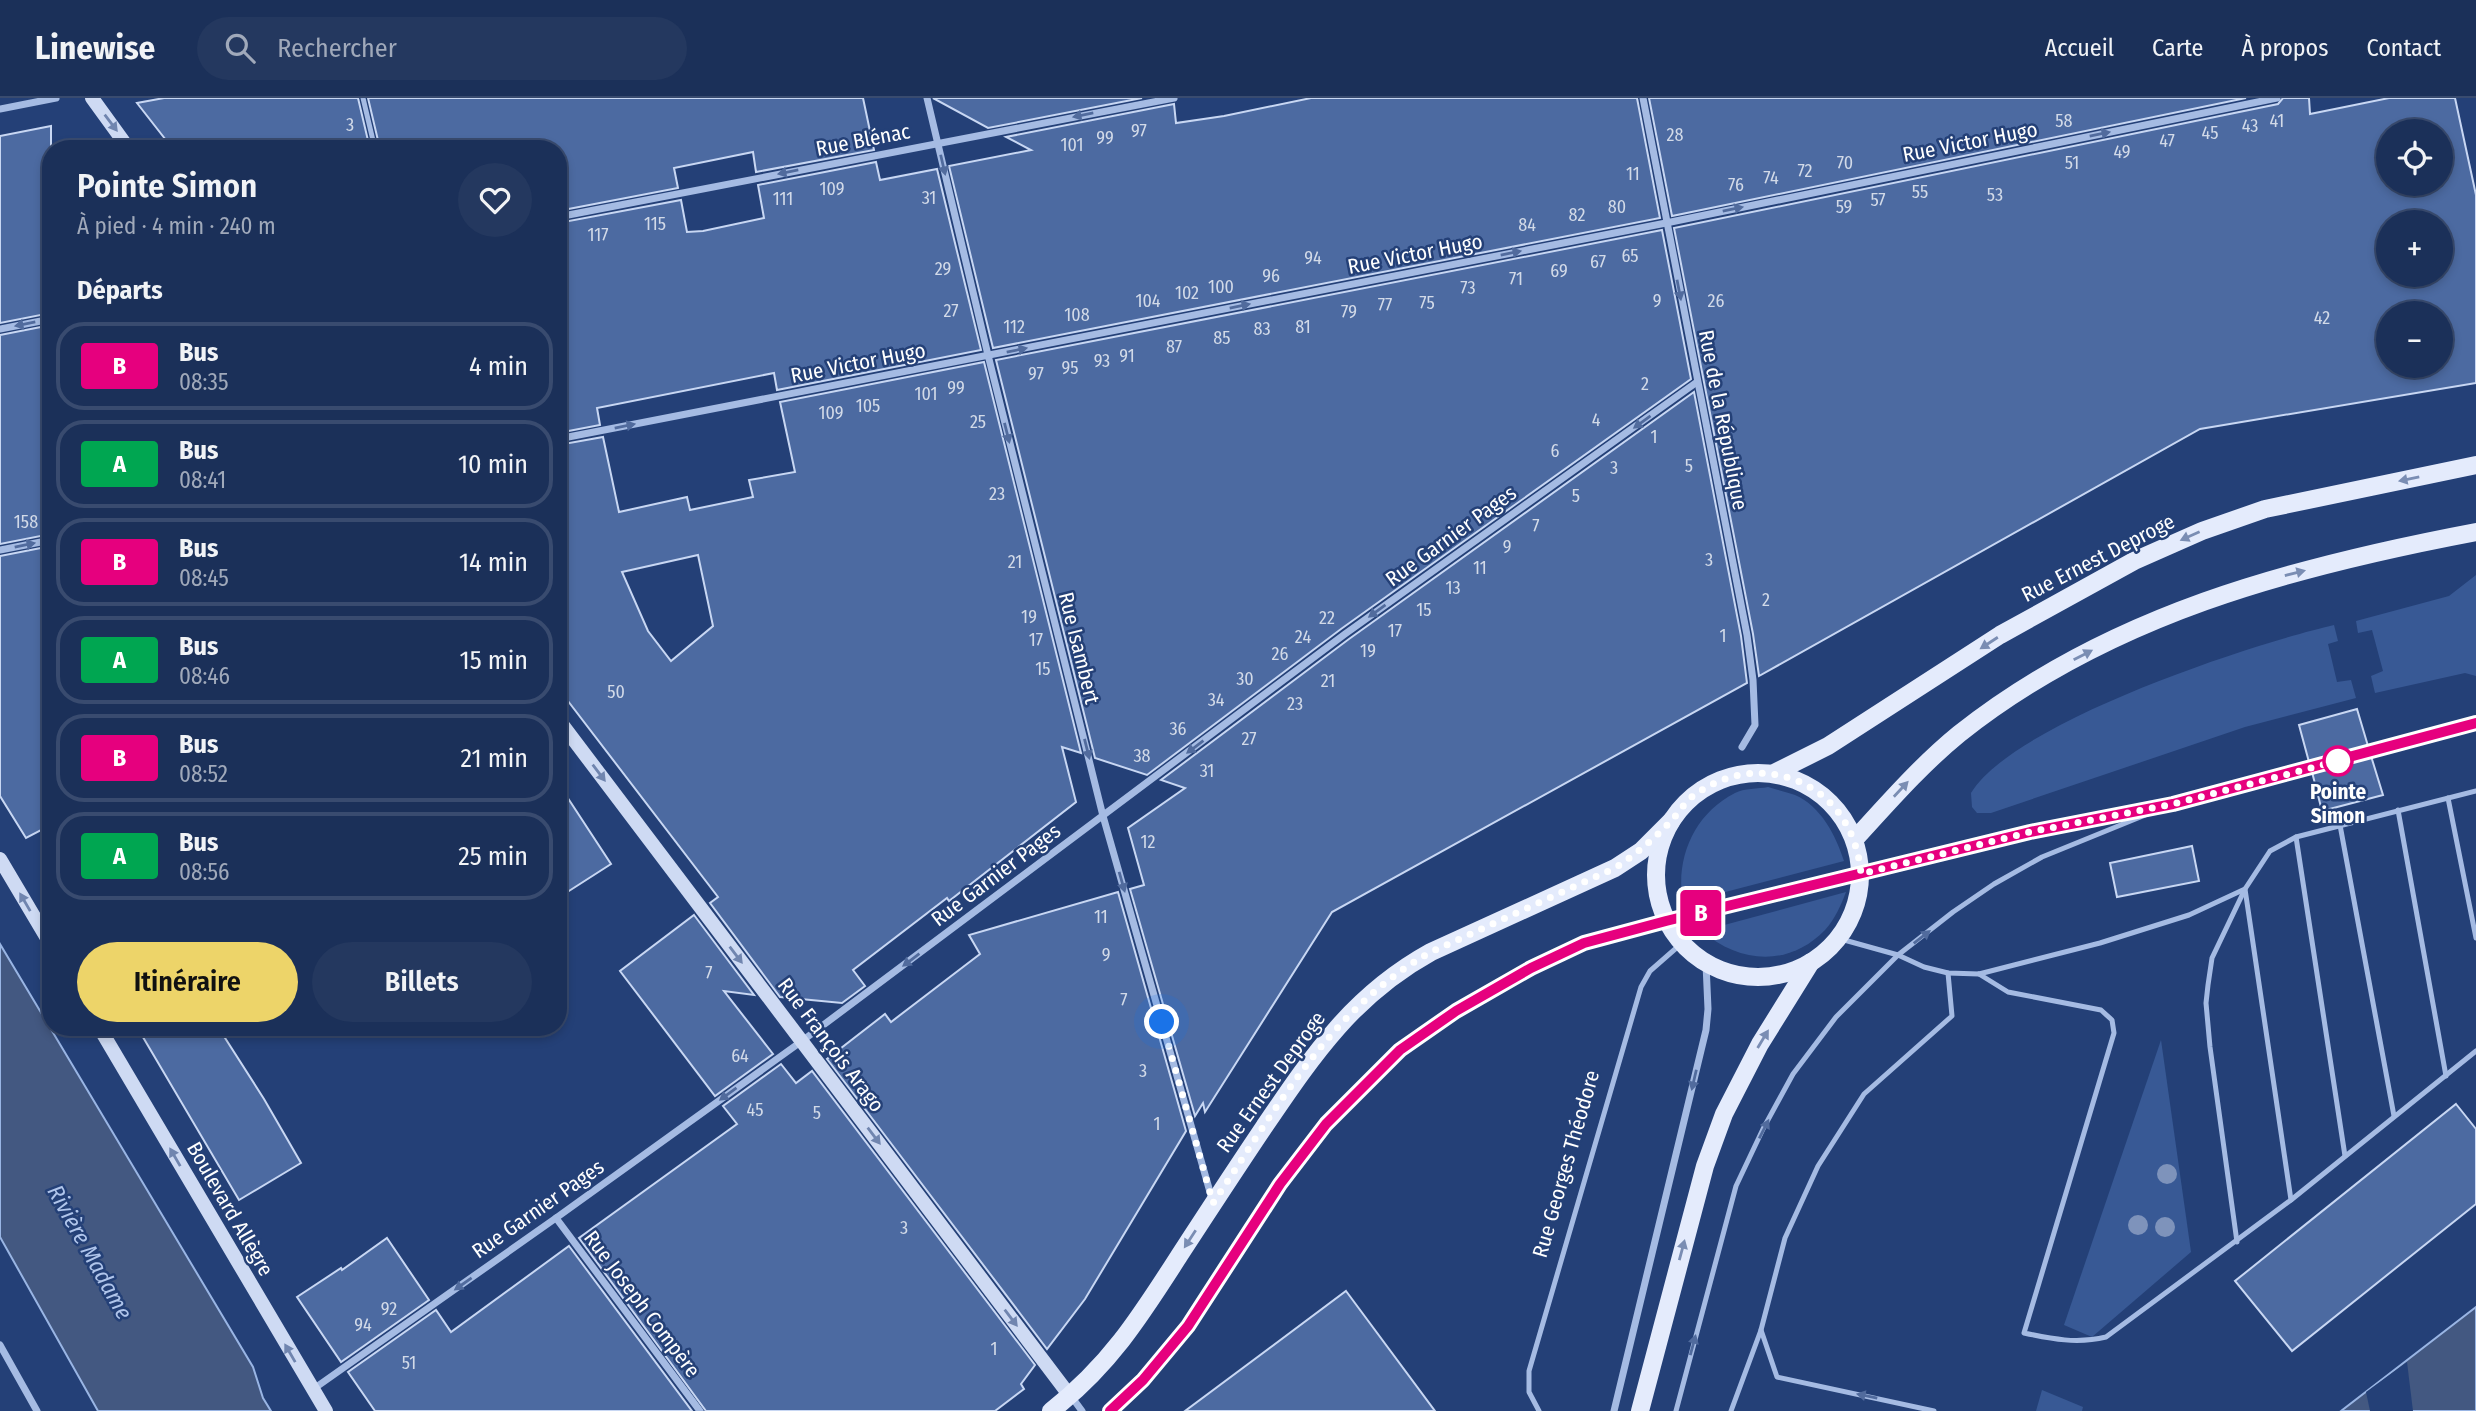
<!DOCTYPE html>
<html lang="fr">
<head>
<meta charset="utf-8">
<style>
	:root { --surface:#1b3059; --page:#24385f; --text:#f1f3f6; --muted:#a0a9ba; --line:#394b6f; --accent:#edd469 }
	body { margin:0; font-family:"Fira Sans Condensed",sans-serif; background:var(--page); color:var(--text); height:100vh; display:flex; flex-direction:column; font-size:26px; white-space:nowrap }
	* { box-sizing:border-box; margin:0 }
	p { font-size:23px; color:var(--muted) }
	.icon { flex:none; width:38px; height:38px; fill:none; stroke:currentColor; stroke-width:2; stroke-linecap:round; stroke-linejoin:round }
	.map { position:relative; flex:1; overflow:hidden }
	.side { position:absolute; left:42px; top:42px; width:525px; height:896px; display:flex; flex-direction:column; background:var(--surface); border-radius:28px; box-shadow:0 4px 10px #0003,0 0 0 2px var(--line) }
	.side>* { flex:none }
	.badge { padding:0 14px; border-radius:5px; font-size:24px; line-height:46px }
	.controls { position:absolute; left:2376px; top:21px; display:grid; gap:14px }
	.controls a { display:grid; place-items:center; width:77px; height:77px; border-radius:50%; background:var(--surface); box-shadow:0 4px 10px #0003,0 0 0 2px var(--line); font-size:35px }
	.you { position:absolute; width:35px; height:35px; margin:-18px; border:5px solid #fff; border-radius:50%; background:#1a73e8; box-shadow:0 0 0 10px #1a73e833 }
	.map>.badge { position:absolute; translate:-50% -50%; box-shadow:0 0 0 4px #fff }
	h2 { padding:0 35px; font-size:26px; line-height:63px }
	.round { display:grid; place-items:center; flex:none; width:74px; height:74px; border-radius:37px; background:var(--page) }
	.head { display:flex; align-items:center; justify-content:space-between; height:119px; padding:0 35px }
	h1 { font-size:33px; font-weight:600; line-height:52px }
	.button { display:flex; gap:14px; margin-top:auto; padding:14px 35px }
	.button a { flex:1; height:80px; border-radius:42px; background:var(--accent); color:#111; font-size:28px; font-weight:600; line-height:80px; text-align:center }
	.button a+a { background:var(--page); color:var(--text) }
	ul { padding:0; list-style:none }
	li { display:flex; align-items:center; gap:21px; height:88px; margin:0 14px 10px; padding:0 21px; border:4px solid var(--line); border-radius:28px }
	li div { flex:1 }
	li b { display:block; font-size:26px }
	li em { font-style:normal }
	li .badge { min-width:77px; font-weight:700; text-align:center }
	header { display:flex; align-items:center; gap:42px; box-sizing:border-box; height:98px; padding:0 35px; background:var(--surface); border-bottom:2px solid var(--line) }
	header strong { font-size:33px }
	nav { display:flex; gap:38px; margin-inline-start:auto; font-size:24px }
	.search { width:490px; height:63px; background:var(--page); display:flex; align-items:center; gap:18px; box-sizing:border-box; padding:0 24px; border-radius:38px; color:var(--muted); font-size:26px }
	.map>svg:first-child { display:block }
	.green { fill:#385995 }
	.water { fill:#435881; stroke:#99b5e4; stroke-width:2 }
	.pier { fill:#244077 }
	.building { fill:#4c6aa1; stroke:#c8d7f3; stroke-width:2; fill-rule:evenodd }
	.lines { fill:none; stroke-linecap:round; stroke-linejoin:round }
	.lane { stroke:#a5bbe3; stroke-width:5 }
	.street { stroke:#a5bbe3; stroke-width:7 }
	.secondary { stroke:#cedaf3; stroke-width:14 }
	.primary { stroke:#e4ebfc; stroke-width:18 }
	.tree { fill:#7e93bb }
	.oneway { fill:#516b9d }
	.oneway2 { fill:#7085af }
	.oneway3 { fill:#7a8db3 }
	.line-casing { stroke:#fff; stroke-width:16 }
	.line { stroke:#e6007e; stroke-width:10 }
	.walk { stroke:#fff; stroke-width:7; stroke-dasharray:0 12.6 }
	.stop-dot { fill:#fff; stroke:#e6007e; stroke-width:3.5 }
	.labels { text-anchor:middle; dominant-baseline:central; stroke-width:5; stroke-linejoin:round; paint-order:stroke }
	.number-label { font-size:18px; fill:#d2dae8 }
	.street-label { font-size:21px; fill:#fff; stroke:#244077 }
	.stop-label { font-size:21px; font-weight:bold; fill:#fff; stroke:#244077 }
	.water-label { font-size:23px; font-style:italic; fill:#b0c5eb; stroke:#244077 }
</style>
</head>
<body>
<header>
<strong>Linewise</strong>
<div class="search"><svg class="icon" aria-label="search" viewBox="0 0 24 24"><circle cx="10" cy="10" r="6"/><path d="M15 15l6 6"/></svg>Rechercher</div>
<nav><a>Accueil</a><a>Carte</a><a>À propos</a><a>Contact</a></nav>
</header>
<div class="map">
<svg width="2476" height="1313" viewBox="0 0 2476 1313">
	<rect width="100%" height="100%" fill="#244077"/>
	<g class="green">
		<polygon points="2476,477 2476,578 2465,575 2375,595 2371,578 2383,573 2372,532 2358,535 2356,523 2449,498"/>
		<path d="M2334,527L2338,543L2328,546L2337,584L2351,582L2356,600L2245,629L1991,715H1977L1972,709L1971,695C2014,624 2252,546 2334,527Z"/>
		<path d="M1768,689C1777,692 1787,694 1795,697C1821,708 1836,738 1844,763L1683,805C1675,760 1694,716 1735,695C1744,690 1758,691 1768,689Z"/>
		<path d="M1846,794C1841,807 1835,821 1825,832C1788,870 1739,865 1702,833Z"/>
		<polygon points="2161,942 2191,1154 2092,1239 2064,1227"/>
		<polygon points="2042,1292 2083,1309 2082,1313 2036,1313"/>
	</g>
	<g class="water">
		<polygon points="0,846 253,1269 263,1300 271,1313 98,1313 0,1139"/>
		<polygon points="2476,1209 2476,1313 2341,1313"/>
	</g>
	<polygon class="pier" points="2407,1264 2413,1313 2370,1313 2366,1294"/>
	<g class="building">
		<polygon points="164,0 358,0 370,51 173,51 137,5"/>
		<polygon points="368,0 863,0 874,52 756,74 753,54 674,70 678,90 558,113 558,51 380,51"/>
		<polygon points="933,0 1142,0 988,30"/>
		<polygon points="1311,0 1637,0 1660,120 993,250 949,68 1031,52 1006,39 1174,6 1176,25 1224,18"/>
		<polygon points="1649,0 2246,0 1672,118"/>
		<path d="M2283,0H2309L2310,16L2389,0H2455L2476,97V285L2200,331L1759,578L1753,536L1674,130L2278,6ZM2389,33H2441V86H2389ZM2389,124H2441V177H2389ZM2389,215H2441V268H2389Z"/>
		<polygon points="51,28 51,215 0,225 0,38"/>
		<polygon points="876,64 880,82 937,71 981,252 777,292 774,275 597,310 600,327 558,335 558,125 681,102 687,134 703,133 764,120 758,87"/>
		<polygon points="1662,132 1691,281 1341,531 1147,677 1095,660 996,262"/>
		<polygon points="51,227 51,436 0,446 0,237"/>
		<path d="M984,264L1081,655L1062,649L1076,704L949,803L947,800L853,872L865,888L842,905L780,899L710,805L718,799L558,590V347L603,339L619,414L687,399L690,412L753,399L749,382L795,374L780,304ZM698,457L713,528L671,563L648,533L622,474Z"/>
		<polygon points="1694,294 1741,538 1747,585 1332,814 1205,1014 1203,1005 1195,1018 1130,791 1144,787 1128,730 1185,690 1161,682 1349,541"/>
		<polygon points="51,448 51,727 26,740 0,698 0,458"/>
		<polygon points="2357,611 2368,648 2309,664 2299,627"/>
		<polygon points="2371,658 2383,697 2322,713 2312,674"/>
		<polygon points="558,685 611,766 558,800"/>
		<polygon points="2192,748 2199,783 2117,799 2110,765"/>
		<polygon points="1118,794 1186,1033 1085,1201 1047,1251 827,961 885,916 891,924 980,856 969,837"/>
		<polygon points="694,817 754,897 724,893 773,956 715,998 620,873"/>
		<polygon points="137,929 218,929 264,1001 301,1065 239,1102"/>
		<polygon points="781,966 796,985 812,973 1035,1267 1021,1286 1024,1291 995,1313 706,1313 579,1140 737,1026 723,1008"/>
		<polygon points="2456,1006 2476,1031 2476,1106 2292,1253 2235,1183"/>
		<polygon points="387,1140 429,1202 341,1264 297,1199 341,1170 342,1172"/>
		<polygon points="569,1148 692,1313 375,1313 348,1274 436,1212 451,1234"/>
		<polygon points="1346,1193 1435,1313 1185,1313"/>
	</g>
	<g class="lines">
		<g class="lane">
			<polyline points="363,0 375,51"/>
			<polyline points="2448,700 2476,840"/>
			<polyline points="2398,712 2446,978"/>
			<polyline points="2340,727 2394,1018"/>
			<polyline points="2296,739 2345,1058"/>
			<polyline points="1837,840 1898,857 1924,869 1948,875 1979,876 2100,845 2189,817 2245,791 2291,1102"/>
			<path d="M1979,876L2008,894L2101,912L2112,922L2114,935L2024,1235C2052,1241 2077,1246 2106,1239L2291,1102L2476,953"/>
			<polyline points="2237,1144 2210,949 2206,905 2208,887 2212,860 2245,791 2270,753 2296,739 2476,693"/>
			<polyline points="1761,1232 1777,1279 1934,1313"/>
			<polyline points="1111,1313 1143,1282 1188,1228 1281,1086 1326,1026 1400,952 1456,913 1531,870 1584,845 1666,823 2030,734 2173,706 2476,625"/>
			<polyline points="1539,1313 1529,1294 1529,1273 1641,889 1650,873 1682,845"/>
			<polyline points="1676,1313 1736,1088 1763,1031 1793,976 1836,919 1898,857 1953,814 1994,786 2042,759 2160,711"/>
			<polyline points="1731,1313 1761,1232 1785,1140 1818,1068 1864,996 1952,918 1948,875"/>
		</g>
		<g class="street">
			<polyline points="927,0 988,257 1103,718 1212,1101"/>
			<polyline points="1643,0 1747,537 1753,582 1755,627 1742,649"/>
			<polyline points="0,11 56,0"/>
			<polyline points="558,119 1174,0"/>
			<polyline points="0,231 51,221"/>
			<polyline points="558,341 1666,125 2277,0"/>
			<polyline points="0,452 51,442"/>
			<polyline points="556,1120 700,1313"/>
			<polyline points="0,1247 37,1313"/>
			<polyline points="312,1292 556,1120 802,943 1345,536 1697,284"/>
			<polyline points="1071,1298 1082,1313"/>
			<polyline points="1614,1313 1706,932 1708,911 1706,866"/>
		</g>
		<g class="secondary">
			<polyline points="92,0 129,51"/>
			<polyline points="558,621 1070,1298"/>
			<polyline points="0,761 51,847"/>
			<polyline points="99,929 326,1313"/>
		</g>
		<g class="primary">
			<polyline points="1774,675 1828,648 2000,537 2134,463 2202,433 2265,411 2476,367"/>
			<circle cx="1758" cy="777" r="102"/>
			<path d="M1855,741C1888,705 1921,667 1959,636C2109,517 2291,469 2476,434"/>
			<path d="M1051,1313C1109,1268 1140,1219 1179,1158C1207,1115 1235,1072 1264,1029C1313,957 1353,897 1431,854L1615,770L1641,753L1672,722"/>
			<polyline points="1640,1313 1705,1068 1724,1016 1760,946 1811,864"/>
		</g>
	</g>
	<g class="tree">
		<circle cx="2167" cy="1076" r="10"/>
		<circle cx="2138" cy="1127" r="10"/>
		<circle cx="2165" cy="1129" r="10"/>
	</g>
	<defs><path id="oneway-solid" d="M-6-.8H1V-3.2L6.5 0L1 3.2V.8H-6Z" transform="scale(1.75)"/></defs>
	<g class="oneway">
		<use href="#oneway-solid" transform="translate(1083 17) rotate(169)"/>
		<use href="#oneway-solid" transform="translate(2100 36) rotate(-11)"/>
		<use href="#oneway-solid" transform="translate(943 67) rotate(77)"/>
		<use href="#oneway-solid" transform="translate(788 74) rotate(169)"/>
		<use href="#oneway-solid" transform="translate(1733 111) rotate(-12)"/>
		<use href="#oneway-solid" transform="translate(1511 155) rotate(-11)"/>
		<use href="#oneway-solid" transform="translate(1679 192) rotate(79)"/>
		<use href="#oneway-solid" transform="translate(1240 208) rotate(-11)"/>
		<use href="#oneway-solid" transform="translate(25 226) rotate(169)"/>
		<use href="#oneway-solid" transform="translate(1017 252) rotate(-11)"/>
		<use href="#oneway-solid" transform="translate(1642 324) rotate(144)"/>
		<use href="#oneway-solid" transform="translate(625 328) rotate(-11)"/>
		<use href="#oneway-solid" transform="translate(1007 335) rotate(76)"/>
		<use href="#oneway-solid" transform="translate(25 447) rotate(-11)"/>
		<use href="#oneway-solid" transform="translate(1377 513) rotate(144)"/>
		<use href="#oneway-solid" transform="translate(1195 649) rotate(143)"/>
		<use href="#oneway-solid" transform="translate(1087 651) rotate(76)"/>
		<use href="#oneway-solid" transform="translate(1122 784) rotate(74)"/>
		<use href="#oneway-solid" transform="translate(1922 839) rotate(-38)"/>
		<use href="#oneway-solid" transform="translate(911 862) rotate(143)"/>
		<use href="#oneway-solid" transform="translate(1694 982) rotate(103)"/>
		<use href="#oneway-solid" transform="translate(728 996) rotate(144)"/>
		<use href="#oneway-solid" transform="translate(1764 1031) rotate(-63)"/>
		<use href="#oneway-solid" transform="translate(463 1186) rotate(145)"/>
		<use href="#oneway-solid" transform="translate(1693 1247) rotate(-75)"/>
		<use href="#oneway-solid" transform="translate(1867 1298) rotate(-168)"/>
	</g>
	<g class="oneway2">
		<use href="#oneway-solid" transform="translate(111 25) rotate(53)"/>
		<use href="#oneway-solid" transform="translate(599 675) rotate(53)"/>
		<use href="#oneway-solid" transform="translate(25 804) rotate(-120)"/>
		<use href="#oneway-solid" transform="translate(736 857) rotate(53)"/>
		<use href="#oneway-solid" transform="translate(874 1038) rotate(53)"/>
		<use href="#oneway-solid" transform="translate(175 1059) rotate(-120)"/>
		<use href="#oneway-solid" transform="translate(1011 1220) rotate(53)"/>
		<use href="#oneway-solid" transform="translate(290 1255) rotate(-120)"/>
	</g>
	<g class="oneway3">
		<use href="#oneway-solid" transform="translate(2409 381) rotate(168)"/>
		<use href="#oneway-solid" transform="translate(2190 438) rotate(156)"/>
		<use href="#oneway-solid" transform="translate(2295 475) rotate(-14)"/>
		<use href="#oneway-solid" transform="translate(1989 545) rotate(147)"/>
		<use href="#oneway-solid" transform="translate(2083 557) rotate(-27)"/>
		<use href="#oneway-solid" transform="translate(1901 691) rotate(-47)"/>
		<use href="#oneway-solid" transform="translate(1763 941) rotate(-59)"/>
		<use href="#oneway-solid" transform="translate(1190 1141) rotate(123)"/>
		<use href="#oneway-solid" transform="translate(1682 1152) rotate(-75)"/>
	</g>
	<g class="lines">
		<defs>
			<polyline id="line" points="1110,1313 1143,1282 1188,1228 1280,1086 1326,1026 1400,952 1456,913 1531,870 1584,845 1666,823 2030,734 2173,706 2476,625"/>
		</defs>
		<use href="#line" class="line-casing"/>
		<use href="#line" class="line"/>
		<path class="walk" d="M1162,924L1213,1105C1276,1012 1329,911 1431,854L1615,770C1636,756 1654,741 1672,722C1679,714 1685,704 1693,698C1729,671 1775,667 1813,691C1843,710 1858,742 1861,776L2030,734L2173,706L2338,663"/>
	</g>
	<circle class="stop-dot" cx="2338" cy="663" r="14"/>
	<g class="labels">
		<g class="number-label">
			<text x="2064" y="23">58</text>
			<text x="2277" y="23">41</text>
			<text x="350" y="27">3</text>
			<text x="2250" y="28">43</text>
			<text x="1139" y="33">97</text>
			<text x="2210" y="35">45</text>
			<text x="1675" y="37">28</text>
			<text x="1105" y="40">99</text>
			<text x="2167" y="43">47</text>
			<text x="1072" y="47">101</text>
			<text x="2122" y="54">49</text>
			<text x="1845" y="65">70</text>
			<text x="2072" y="65">51</text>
			<text x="1805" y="73">72</text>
			<text x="1633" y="76">11</text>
			<text x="1771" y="80">74</text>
			<text x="1736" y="87">76</text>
			<text x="832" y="91">109</text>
			<text x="1920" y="94">55</text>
			<text x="1995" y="97">53</text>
			<text x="929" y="100">31</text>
			<text x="783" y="101">111</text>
			<text x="1878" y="102">57</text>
			<text x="1617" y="109">80</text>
			<text x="1844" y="109">59</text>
			<text x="1577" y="117">82</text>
			<text x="655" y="126">115</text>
			<text x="1527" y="127">84</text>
			<text x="598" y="137">117</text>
			<text x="1630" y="158">65</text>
			<text x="1313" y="160">94</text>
			<text x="1598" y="164">67</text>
			<text x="943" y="171">29</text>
			<text x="1559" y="173">69</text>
			<text x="1271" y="178">96</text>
			<text x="1516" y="181">71</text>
			<text x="1221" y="189">100</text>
			<text x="1468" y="190">73</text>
			<text x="1187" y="195">102</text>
			<text x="1148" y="203">104</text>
			<text x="1657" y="203">9</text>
			<text x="1716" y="203">26</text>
			<text x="1427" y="205">75</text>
			<text x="1385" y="207">77</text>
			<text x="951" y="213">27</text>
			<text x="1349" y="214">79</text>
			<text x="1077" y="217">108</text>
			<text x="2322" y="220">42</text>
			<text x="1014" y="229">112</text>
			<text x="1303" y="229">81</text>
			<text x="1262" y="231">83</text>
			<text x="1222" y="240">85</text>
			<text x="1174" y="249">87</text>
			<text x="1127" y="258">91</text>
			<text x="1102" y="263">93</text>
			<text x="1070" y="270">95</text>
			<text x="1036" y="276">97</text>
			<text x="1645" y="286">2</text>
			<text x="956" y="290">99</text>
			<text x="926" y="296">101</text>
			<text x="868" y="308">105</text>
			<text x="831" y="315">109</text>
			<text x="1596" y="322">4</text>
			<text x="978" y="324">25</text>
			<text x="1654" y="339">1</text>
			<text x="1555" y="353">6</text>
			<text x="1689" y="368">5</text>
			<text x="1614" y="370">3</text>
			<text x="997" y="396">23</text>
			<text x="1576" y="398">5</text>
			<text x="26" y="424">158</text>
			<text x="1536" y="428">7</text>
			<text x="1507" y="449">9</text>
			<text x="1709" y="462">3</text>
			<text x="1015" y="464">21</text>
			<text x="1480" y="470">11</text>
			<text x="1453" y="490">13</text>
			<text x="1766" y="502">2</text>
			<text x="1424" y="512">15</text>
			<text x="1029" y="519">19</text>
			<text x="1327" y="520">22</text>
			<text x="1395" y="533">17</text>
			<text x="1723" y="538">1</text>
			<text x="1303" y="539">24</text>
			<text x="1036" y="542">17</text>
			<text x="1368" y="553">19</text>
			<text x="1280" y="556">26</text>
			<text x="1043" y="571">15</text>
			<text x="1245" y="581">30</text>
			<text x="1328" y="583">21</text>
			<text x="616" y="594">50</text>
			<text x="1216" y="602">34</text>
			<text x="1295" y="606">23</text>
			<text x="1178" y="631">36</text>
			<text x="1249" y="641">27</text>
			<text x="1142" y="658">38</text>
			<text x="1207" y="673">31</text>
			<text x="1148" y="744">12</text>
			<text x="1101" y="819">11</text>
			<text x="1106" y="857">9</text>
			<text x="709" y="875">7</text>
			<text x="1124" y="902">7</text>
			<text x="740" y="958">64</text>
			<text x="1143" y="973">3</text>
			<text x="755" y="1012">45</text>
			<text x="817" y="1015">5</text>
			<text x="1157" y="1026">1</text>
			<text x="904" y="1130">3</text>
			<text x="389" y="1211">92</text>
			<text x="363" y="1227">94</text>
			<text x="994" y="1251">1</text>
			<text x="409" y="1265">51</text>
		</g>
		<g class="street-label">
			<text transform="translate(863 42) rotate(-11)">Rue Blénac</text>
			<text transform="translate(1970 44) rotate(-11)">Rue Victor Hugo</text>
			<text transform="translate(1415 156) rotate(-11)">Rue Victor Hugo</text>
			<text transform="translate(858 265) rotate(-11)">Rue Victor Hugo</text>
			<text transform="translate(1723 322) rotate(79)">Rue de la République</text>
			<text transform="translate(1451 438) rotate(-36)">Rue Garnier Pages</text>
			<text transform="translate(2098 460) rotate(-27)">Rue Ernest Deproge</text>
			<text transform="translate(1079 550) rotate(76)">Rue Isambert</text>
			<text transform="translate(996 777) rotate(-37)">Rue Garnier Pages</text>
			<text transform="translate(831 947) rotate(53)">Rue François Arago</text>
			<text transform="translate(1271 984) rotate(-54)">Rue Ernest Deproge</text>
			<text transform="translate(1566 1066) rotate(-74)">Rue Georges Théodore</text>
			<text transform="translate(230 1111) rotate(60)">Boulevard Allègre</text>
			<text transform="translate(538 1111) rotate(-35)">Rue Garnier Pages</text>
			<text transform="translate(642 1206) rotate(53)">Rue Joseph Compère</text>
		</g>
		<g class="stop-label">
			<text x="2338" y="694">Pointe<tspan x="2338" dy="24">Simon</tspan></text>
		</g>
		<g class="water-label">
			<text transform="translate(90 1154) rotate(61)">Rivière Madame</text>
		</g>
	</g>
</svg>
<div class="controls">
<a><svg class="icon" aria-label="locate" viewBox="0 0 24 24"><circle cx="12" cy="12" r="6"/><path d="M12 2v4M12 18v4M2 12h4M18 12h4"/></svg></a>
<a>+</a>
<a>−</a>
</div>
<div class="you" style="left:1162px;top:924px"></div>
<b class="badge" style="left:1701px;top:815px;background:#e6007e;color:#fff">B</b>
<section class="side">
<div class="head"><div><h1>Pointe Simon</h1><p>À pied · 4 min · 240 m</p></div><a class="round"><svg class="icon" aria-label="heart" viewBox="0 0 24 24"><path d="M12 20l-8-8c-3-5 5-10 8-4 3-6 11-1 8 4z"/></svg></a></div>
<h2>Départs</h2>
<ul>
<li><span class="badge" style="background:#e6007e;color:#fff">B</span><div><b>Bus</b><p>08:35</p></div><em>4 min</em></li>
<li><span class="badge" style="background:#00a651;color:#fff">A</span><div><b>Bus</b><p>08:41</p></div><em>10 min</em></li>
<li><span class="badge" style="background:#e6007e;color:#fff">B</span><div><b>Bus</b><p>08:45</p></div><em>14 min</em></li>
<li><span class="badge" style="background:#00a651;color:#fff">A</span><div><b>Bus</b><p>08:46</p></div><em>15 min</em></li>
<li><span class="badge" style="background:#e6007e;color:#fff">B</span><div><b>Bus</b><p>08:52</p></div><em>21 min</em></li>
<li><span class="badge" style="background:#00a651;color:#fff">A</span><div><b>Bus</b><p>08:56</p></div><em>25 min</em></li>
</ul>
<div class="button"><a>Itinéraire</a><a>Billets</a></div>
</section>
</div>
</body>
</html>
